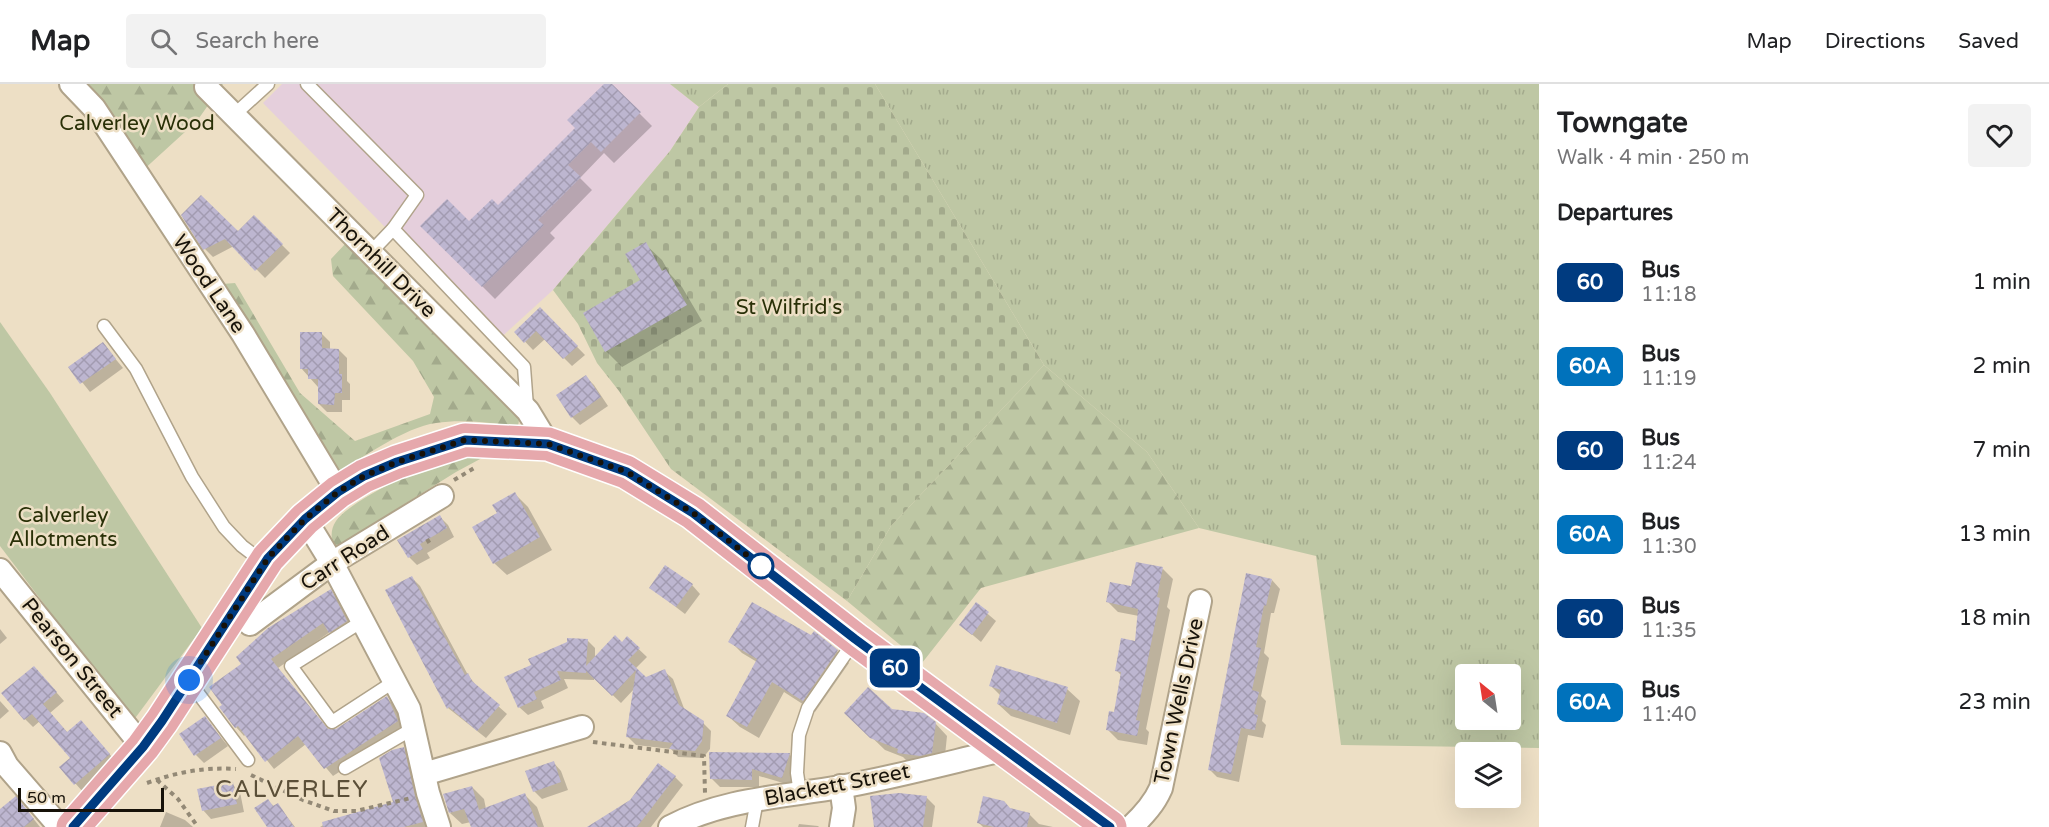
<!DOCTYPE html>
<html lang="en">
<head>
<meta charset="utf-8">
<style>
	:root { --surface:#fff; --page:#f2f2f2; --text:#202124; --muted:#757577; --line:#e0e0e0 }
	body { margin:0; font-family:"Varela Round",sans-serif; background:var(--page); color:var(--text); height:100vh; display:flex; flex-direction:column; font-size:22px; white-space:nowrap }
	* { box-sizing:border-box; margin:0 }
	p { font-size:20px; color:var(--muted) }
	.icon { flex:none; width:33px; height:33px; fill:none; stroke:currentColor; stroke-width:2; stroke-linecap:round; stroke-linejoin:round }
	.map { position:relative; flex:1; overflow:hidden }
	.side { display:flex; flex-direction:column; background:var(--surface); width:510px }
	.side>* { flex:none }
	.badge { padding:0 12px; border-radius:9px; font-size:21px; line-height:39px }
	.needle { width:39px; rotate:330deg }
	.fabs { position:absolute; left:1455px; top:580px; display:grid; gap:12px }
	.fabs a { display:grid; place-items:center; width:66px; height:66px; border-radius:6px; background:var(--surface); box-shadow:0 6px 24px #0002; font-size:30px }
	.scale { position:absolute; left:18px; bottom:15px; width:146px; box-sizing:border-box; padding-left:6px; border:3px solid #171209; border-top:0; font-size:16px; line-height:21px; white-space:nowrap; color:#171209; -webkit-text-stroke:4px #eddfc5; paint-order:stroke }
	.you { position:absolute; width:30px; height:30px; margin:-15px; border:4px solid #fff; border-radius:50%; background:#1a73e8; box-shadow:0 0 0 9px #1a73e833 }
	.map>.badge { position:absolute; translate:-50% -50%; box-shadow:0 0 0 3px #fff }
	h2 { padding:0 18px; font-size:22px; line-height:54px }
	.round { display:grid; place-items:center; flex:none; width:63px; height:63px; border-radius:6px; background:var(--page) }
	.headline { display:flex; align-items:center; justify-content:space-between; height:102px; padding:0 18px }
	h1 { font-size:28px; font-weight:800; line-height:45px }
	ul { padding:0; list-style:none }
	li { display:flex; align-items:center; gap:18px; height:84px; padding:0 18px }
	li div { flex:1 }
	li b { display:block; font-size:22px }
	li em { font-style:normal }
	li .badge { min-width:66px; font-weight:700; text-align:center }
	header { display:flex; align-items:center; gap:36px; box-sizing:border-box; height:84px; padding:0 30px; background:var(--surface); border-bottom:2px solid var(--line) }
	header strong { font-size:28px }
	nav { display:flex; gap:33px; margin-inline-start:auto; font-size:21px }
	.search { width:420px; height:54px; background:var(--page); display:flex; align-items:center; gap:15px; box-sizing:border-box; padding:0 21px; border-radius:6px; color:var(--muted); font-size:22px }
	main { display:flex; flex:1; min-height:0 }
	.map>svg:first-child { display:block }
	.education { fill:#e5cfdc }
	.grass { fill:url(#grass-tufts); fill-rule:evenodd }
	.forest { fill:url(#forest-firs) }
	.cemetery { fill:url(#cemetery-stones) }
	.garden { fill:#bec7a4 }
	.shadow { fill:#0003 }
	.building { fill:url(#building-cross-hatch) }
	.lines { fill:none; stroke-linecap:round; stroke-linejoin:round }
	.service-casing { stroke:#b0a38a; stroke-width:15 }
	.minor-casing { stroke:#b0a38a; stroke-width:26 }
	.primary-casing { stroke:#fff; stroke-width:36 }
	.path { stroke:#938976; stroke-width:4; stroke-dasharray:4.5 4.5; stroke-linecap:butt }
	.service { stroke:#fff; stroke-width:12 }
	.minor { stroke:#fff; stroke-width:22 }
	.primary { stroke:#e6a8ac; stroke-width:33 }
	.line-casing { stroke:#fff; stroke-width:14 }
	.line { stroke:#003b80; stroke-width:9 }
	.walk { stroke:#171209; stroke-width:6; stroke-dasharray:0 10.8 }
	.stop-dot { fill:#fff; stroke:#003b80; stroke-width:3 }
	.labels { text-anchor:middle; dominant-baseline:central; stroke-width:5; stroke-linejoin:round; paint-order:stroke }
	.park-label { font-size:21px; fill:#293007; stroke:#eddfc5 }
	.street-label { font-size:21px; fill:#171209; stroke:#eddfc5 }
	.quarter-label { font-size:24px; letter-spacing:1.5px; fill:#5b4f38; stroke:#eddfc5 }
</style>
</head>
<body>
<header>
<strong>Map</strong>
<div class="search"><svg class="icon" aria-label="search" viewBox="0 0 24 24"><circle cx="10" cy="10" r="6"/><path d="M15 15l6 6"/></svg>Search here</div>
<nav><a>Map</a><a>Directions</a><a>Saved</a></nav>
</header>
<main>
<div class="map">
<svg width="1539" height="743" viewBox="0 0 1539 743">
	<defs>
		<pattern id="grass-tufts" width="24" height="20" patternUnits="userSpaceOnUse" patternTransform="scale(1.5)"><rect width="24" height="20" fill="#bec7a4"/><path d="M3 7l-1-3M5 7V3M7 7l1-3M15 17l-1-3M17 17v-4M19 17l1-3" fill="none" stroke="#a3aa8c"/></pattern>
		<pattern id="forest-firs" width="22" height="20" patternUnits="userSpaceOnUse" patternTransform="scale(1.5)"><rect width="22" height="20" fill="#bec7a4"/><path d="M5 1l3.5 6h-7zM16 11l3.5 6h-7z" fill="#a3aa8c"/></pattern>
		<pattern id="cemetery-stones" width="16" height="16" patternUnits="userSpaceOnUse" patternTransform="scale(1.5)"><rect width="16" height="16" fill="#bec7a4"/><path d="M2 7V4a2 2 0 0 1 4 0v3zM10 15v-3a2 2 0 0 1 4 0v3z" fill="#a3aa8c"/></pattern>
		<pattern id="building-cross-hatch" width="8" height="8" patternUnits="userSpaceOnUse" patternTransform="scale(1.5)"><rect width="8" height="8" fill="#bdb6d0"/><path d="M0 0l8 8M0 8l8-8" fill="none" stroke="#a29bb1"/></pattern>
	</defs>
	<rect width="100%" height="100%" fill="#eddfc5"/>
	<polygon class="education" points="282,0 670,0 699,23 670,67 553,206 497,257 263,19"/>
	<g class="grass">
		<polygon points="670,0 728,0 699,23"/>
		<path d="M875,0H1539V664L1341,661L1316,472L1199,444L1147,368L1044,281ZM1466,591H1510V636H1466Z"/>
	</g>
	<g class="forest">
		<polygon points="61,0 223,0 197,37 129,99 86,28"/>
		<path d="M347,158L520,331L518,342C491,339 463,335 436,339C405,343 360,375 333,392L222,200L235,199L300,309L355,357L430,330L434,313L413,277L333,192L331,175Z"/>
		<polygon points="1044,281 1147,368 1199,444 981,504 922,579 847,517 891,442"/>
		<path d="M495,367L456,388L334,464C331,454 330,446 336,437C348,418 425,381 449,373C463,369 480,369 495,367Z"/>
	</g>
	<polygon class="cemetery" points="728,0 875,0 1044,281 891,442 847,517 671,385 619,307 597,279 578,240 553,206 670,67 699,23"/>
	<polygon class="garden" points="0,238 50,309 202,544 133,637 0,462"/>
	<g class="shadow">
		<polygon points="606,0 610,0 652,42 614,79 604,69 580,94 592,106 550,149 555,154 495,215 422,142 469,140 498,123 577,44"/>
		<polygon points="183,131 238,149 254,133 290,169 265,194 234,162 213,173 205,165"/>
		<polygon points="645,160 662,176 670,190 682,203 702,237 622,283 606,267 642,196"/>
		<polygon points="540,225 585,271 572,282 545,255 533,266 516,248"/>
		<polygon points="322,250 330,258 330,266 339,266 347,274 347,297 350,300 350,316 342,316 342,328 327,328 319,320 318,303 301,284"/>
		<polygon points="103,260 123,284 90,308 70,283"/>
		<polygon points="586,293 594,301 608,322 580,341 572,333"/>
		<polygon points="515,410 528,423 552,466 507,491 494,479 499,430"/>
		<polygon points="440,433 448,441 454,453 427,469 430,474 417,481 409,473"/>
		<polygon points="1163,485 1173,495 1167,523 1170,526 1146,645 1149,648 1147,661 1118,656 1108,646 1115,630 1122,592 1117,587 1136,558 1139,532 1118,528 1108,518"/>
		<polygon points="412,494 420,502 468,591 479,605 507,630 486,654 448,624"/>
		<polygon points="1272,496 1280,505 1274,529 1271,529 1264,569 1269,574 1261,612 1266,617 1262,637 1266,641 1263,654 1248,651 1239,698 1217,693 1209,685"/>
		<polygon points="692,501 700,510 685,530 651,504"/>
		<polygon points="330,507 338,515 354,546 338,556 330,548 278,584 329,647 337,646 387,614 395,622 405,645 333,692 306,660 274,685 246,650 244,652 236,643 243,580"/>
		<polygon points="976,520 996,537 981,558 961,541"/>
		<polygon points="0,545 7,554 0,560"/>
		<polygon points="627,554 647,573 635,585 646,594 664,587 673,595 685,627 703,639 711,647 710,665 703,674 678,673 671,665 636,661 628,653 635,604 621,619 594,593 594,596 564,595 568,604 541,617 544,624 528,631 519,623 506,594 587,556 595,564 595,575 622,560"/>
		<polygon points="730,557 837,567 849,579 815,628 784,608 759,654 740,643 728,632 757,578 742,569"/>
		<polygon points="42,592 64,617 50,629 68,649 89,646 117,679 83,708 75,699 72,674 40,637 33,643 25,635"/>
		<polygon points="991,602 1067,605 1080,617 1070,651 1011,632 998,620 1001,612"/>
		<polygon points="0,617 9,627 0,635"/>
		<polygon points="891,627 935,639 947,652 944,681 911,681 903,673 885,666 859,641"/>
		<polygon points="205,634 228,662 204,679 196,671"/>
		<polygon points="403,664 411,672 429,743 320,743 332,736 395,719"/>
		<polygon points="789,670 797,678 790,701 759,692 759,703 720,703 712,695"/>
		<polygon points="553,678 561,687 568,706 542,715 534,707"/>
		<polygon points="675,693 683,701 651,743 590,743"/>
		<polygon points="232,700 240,708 244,728 211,735 203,726"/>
		<polygon points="472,703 484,715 486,725 525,711 537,723 544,743 473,743 471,738 462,740 450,729"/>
		<polygon points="926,713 935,722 932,743 874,743 875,738"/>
		<polygon points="268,717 275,723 278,721 295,743 268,743 256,725"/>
		<polygon points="24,723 40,743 0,743 0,727"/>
		<polygon points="1011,726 1029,730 1039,740 1053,743 983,743 979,739"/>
		<polygon points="166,728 185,736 193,743 160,743"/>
		<polygon points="799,740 818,742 819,743 798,743"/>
	</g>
	<g class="building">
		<polygon points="604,0 612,0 641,28 601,68 591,58 568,81 581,93 538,136 544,141 482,203 420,142 447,115 469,137 492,115 498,121 575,44 567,36"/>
		<polygon points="201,111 238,147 254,131 283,160 255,187 225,155 203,166 181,131"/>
		<polygon points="646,158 662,187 666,185 687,221 605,268 583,229 640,196 625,170"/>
		<polygon points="540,223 578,262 563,275 536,247 524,259 514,248"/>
		<polygon points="300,248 322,248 322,264 339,265 339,290 342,290 342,309 335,309 334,321 318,320 318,295 308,295 308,285 300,285"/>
		<polygon points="103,258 116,275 80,300 68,283"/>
		<polygon points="586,291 601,313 571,334 556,311"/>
		<polygon points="515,408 540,453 493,480 472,443 497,429 492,421"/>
		<polygon points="440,431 447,444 420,460 423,465 408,474 397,456"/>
		<polygon points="1136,478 1163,483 1157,513 1160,514 1136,636 1140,637 1137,652 1106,646 1109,627 1114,628 1121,588 1115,587 1121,554 1135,557 1138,525 1106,518 1110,498 1131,502"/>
		<polygon points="665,481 693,500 676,523 649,504"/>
		<polygon points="1246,489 1272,495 1266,522 1264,521 1256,563 1261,564 1252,606 1259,608 1254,630 1258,631 1255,646 1241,644 1231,690 1208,686"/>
		<polygon points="412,492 465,591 468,589 472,597 500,621 477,647 449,623 447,625 385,506"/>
		<polygon points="331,505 347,537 329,549 323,539 271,575 328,645 336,645 387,612 398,637 324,685 298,652 265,678 238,642 235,644 219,623 222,621 209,603 241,580 236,573 268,544"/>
		<polygon points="752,518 811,551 814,547 838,566 803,617 772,598 747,643 726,632 757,575 728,558"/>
		<polygon points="976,518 989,528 972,551 959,541"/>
		<polygon points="615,551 622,558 627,552 640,564 628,576 646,593 665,585 679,621 704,637 702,657 695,667 669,665 673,659 626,653 636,586 612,612 586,587 586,589 557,587 561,596 534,608 537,615 518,624 504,593 531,581 528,575 567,558 567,554 588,555 586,582"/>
		<polygon points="996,581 1068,603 1057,639 997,620 1001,606 989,602"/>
		<polygon points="34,582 57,608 43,620 67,648 81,636 110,670 74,701 59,683 70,674 32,630 24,636 1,609"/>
		<polygon points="868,603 892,625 924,629 936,638 932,669 920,672 897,669 898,665 870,654 844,629"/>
		<polygon points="205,632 221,654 194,672 179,650"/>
		<polygon points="404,663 415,712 423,738 404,743 323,743 322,738 393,718 379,674 392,666"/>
		<polygon points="709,668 790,669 782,694 752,685 752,696 710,695"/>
		<polygon points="554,677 561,698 533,708 525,687"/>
		<polygon points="658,679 676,692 637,743 587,743 630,716"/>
		<polygon points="233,698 237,720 202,727 197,705"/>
		<polygon points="472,702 479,726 525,709 538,743 471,743 464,725 449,729 443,710"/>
		<polygon points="899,709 927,712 923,743 874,743 870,712"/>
		<polygon points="16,712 34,735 24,743 0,743 0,725"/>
		<polygon points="983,712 1004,717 1010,724 1030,729 1027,743 994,743 977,739"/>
		<polygon points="268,715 273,722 278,719 294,743 267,743 254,724"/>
	</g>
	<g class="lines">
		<defs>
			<g id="service">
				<polyline points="307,0 417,111 393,145 524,283 527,323"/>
				<polyline points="234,31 268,0"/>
				<polyline points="371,168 393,145"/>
				<polyline points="104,242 136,285 192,393 224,443 242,462 263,478"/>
				<polyline points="361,538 291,582 332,638 395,597"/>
				<polyline points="189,597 248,676"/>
				<polyline points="345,684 414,644"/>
				<polyline points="800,709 797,689 799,651 808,624 855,556"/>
				<polyline points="752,743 757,716"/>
			</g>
			<g id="minor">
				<polyline points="71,0 94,24 243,250 338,408"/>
				<polyline points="206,3 528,327 548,360"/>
				<polyline points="305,435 332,479 409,625 428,709 439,743"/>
				<polyline points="0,486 143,663"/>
				<polyline points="250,540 332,479 442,412"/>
				<polyline points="0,669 7,682 60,743"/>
				<polyline points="424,690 582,643"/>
				<polyline points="841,702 844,724 841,743"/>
				<path d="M670,743C723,715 782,713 840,703C896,693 951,678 1007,665"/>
				<path d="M1131,743C1144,731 1154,720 1161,704L1200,517"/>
			</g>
			<polyline id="primary" points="73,743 143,663 162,637 268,474 305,435 338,408 364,392 397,378 465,356 548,360 626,388 693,429 855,555 1110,743"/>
		</defs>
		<use href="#service" class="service-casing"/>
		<use href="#minor" class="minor-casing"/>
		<use href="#primary" class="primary-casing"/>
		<g class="path">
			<polyline points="454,396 476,383"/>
			<polyline points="427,455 430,460"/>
			<polyline points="593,658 704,672 705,709"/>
			<polyline points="251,691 303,716 334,727 356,727 411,714"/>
			<polyline points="157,696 178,715 198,743"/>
			<path d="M147,699C177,688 204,683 236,685"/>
		</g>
		<use href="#service" class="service"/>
		<use href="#minor" class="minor"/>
		<use href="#primary" class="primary"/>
	</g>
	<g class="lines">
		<defs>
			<polyline id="line" points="73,743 143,663 162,637 268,474 305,435 338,408 364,392 397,378 465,356 548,360 627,388 693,429 855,555 1110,743"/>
		</defs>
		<use href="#line" class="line-casing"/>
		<use href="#line" class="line"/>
		<polyline class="walk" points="189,596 268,474 305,435 338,408 364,392 397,378 465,356 548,360 627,388 693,429 765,485 761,482"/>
	</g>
	<circle class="stop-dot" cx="761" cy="482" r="12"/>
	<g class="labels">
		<g class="park-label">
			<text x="137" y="39">Calverley Wood</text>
			<text x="789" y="223">St Wilfrid's</text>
			<text x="63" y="431">Calverley<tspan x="63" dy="24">Allotments</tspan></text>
		</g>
		<g class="street-label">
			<text transform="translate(381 179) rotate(45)">Thornhill Drive</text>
			<text transform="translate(209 200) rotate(56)">Wood Lane</text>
			<text transform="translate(345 474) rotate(-33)">Carr Road</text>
			<text transform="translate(72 574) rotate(51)">Pearson Street</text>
			<text transform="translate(1179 617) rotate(-78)">Town Wells Drive</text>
			<text transform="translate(837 701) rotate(-11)">Blackett Street</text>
		</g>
		<g class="quarter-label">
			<text x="292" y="705">CALVERLEY</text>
		</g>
	</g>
</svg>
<div class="fabs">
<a><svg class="needle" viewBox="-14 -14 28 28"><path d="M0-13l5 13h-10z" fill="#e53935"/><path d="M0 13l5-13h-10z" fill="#757577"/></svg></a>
<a><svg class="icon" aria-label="layers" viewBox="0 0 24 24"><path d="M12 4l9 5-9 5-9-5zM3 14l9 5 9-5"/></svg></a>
</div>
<div class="scale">50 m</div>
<div class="you" style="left:189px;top:596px"></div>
<b class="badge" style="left:895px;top:584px;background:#003b80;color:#fff">60</b>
</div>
<section class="side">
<div class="headline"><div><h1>Towngate</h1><p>Walk · 4 min · 250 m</p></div><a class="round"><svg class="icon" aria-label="heart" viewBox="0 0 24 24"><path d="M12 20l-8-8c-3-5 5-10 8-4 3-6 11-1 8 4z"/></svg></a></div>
<h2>Departures</h2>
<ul>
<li><span class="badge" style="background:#003b80;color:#fff">60</span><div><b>Bus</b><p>11:18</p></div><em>1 min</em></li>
<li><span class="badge" style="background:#0072bc;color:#fff">60A</span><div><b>Bus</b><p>11:19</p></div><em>2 min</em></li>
<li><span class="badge" style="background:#003b80;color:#fff">60</span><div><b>Bus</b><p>11:24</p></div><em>7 min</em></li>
<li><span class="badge" style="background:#0072bc;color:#fff">60A</span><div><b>Bus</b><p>11:30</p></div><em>13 min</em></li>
<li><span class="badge" style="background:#003b80;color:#fff">60</span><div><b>Bus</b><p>11:35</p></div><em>18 min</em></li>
<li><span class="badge" style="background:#0072bc;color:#fff">60A</span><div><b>Bus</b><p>11:40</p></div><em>23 min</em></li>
</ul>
</section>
</main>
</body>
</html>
